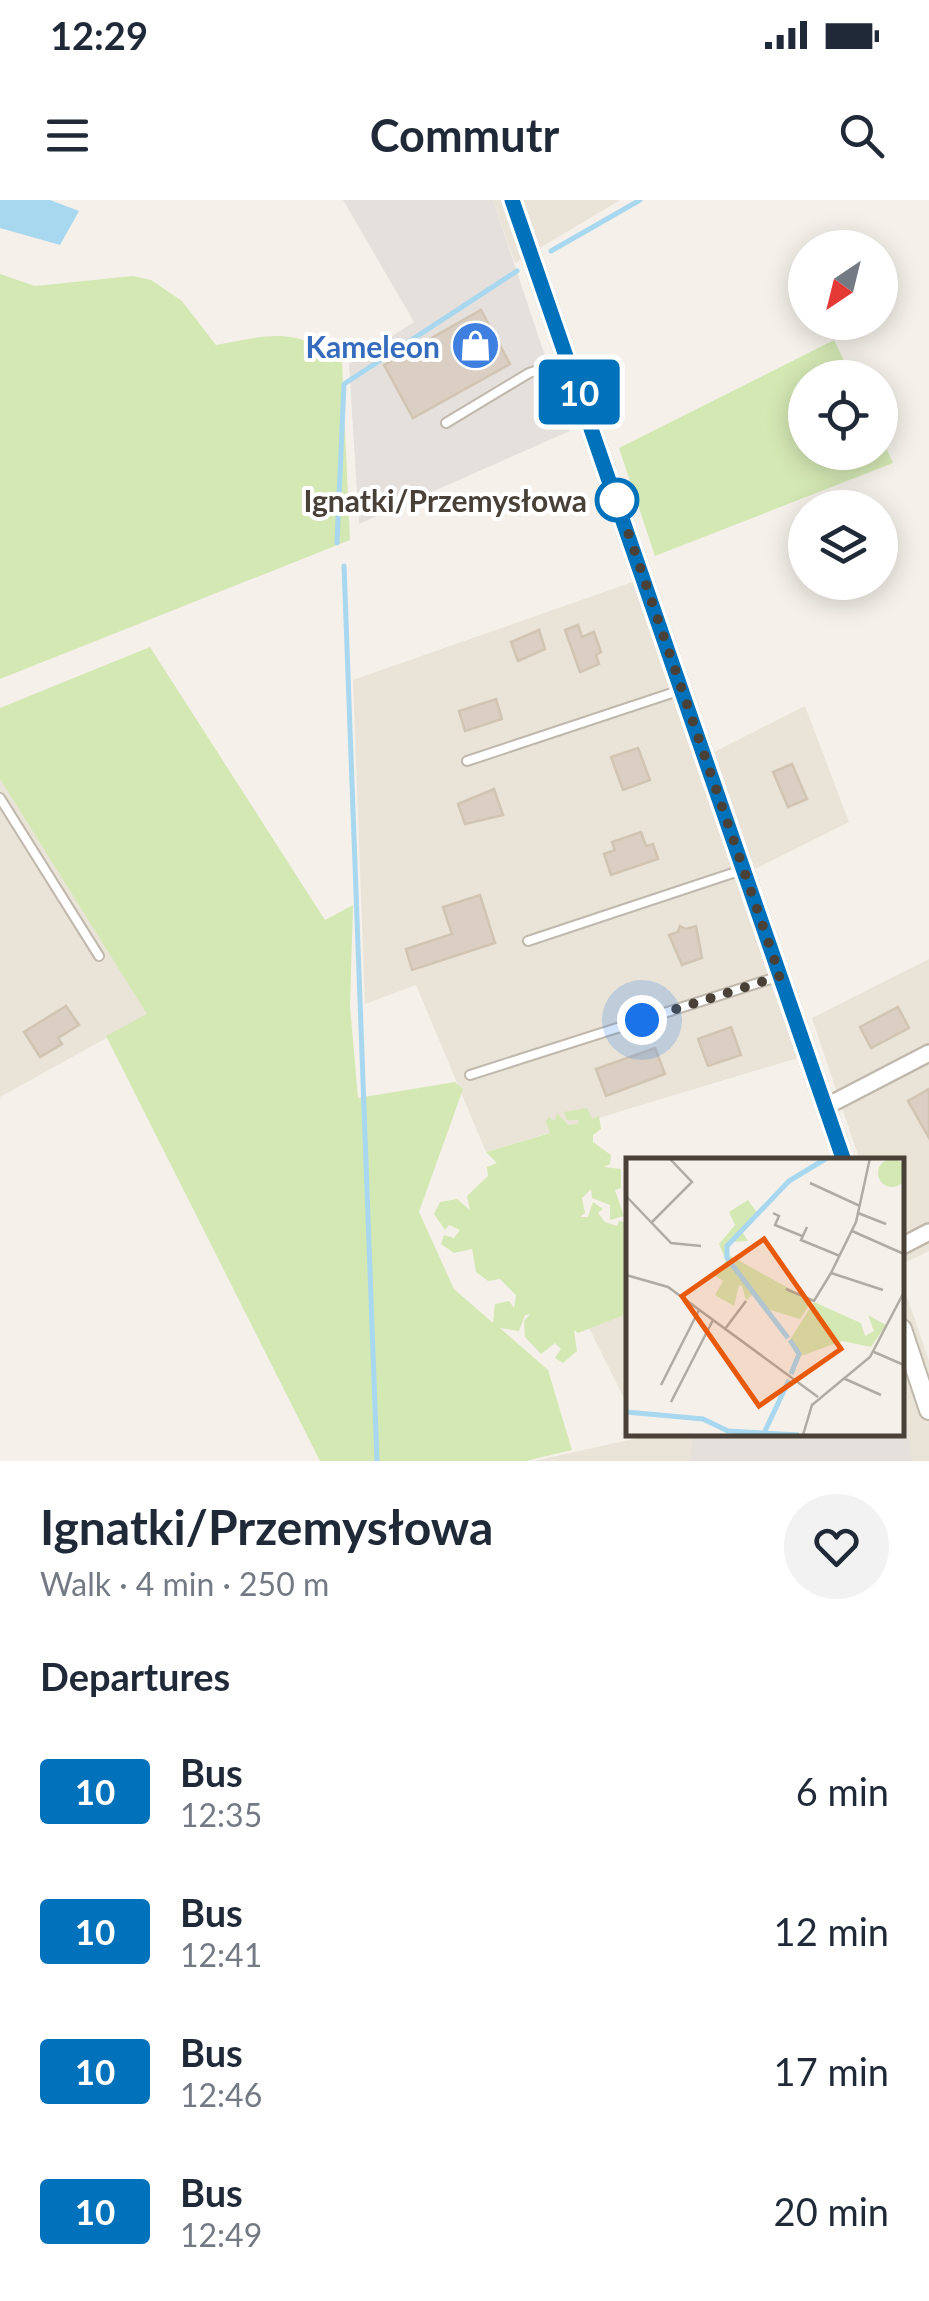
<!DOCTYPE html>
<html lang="en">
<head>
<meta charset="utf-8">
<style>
	:root { --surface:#fff; --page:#f2f2f3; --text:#1f2937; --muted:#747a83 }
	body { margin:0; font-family:Lato,sans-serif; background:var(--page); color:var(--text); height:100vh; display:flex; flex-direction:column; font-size:38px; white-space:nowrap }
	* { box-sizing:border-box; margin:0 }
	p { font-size:32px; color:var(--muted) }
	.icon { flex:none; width:55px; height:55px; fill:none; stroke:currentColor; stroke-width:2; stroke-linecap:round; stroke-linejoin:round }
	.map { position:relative; height:1261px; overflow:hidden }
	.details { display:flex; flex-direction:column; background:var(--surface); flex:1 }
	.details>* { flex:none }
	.badge { padding:0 20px; border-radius:8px; font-size:35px; line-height:65px }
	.needle { width:65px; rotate:215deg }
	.buttons { position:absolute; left:788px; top:30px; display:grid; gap:20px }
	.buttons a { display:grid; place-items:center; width:110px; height:110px; border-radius:50%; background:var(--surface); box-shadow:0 5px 25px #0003; font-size:50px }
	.you { position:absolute; width:50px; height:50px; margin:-25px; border:8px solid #fff; border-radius:50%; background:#1a73e8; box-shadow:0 0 0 15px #1a73e833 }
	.map>.badge { position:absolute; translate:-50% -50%; box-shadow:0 0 0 5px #fff }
	h2 { padding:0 40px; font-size:38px; line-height:90px }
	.round { display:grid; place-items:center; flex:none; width:105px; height:105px; border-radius:52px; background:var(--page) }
	.headline { display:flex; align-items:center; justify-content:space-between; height:170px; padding:0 40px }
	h1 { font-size:48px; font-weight:700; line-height:75px }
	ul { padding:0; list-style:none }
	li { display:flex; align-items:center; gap:30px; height:140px; padding:0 40px }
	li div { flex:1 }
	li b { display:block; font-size:38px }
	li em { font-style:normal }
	li .badge { min-width:110px; font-weight:700; text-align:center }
	.status { display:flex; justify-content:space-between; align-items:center; height:70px; padding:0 50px; background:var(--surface); direction:ltr }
	.status svg { height:28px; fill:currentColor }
	header { display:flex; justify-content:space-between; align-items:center; height:130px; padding:0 40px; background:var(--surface); font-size:45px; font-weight:700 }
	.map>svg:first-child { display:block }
	.residential { fill:#e9e3d8 }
	.industrial { fill:#e5e0db }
	.green { fill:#d4e8b4 }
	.water { fill:#a8d7f0 }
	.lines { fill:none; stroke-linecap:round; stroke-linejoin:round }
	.stream { stroke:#a8d7f0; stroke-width:5 }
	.building { fill:#dacfc2; stroke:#d1c4b3; stroke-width:2.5 }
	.service-casing { stroke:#c0b8ac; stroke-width:12 }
	.minor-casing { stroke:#c0b8ac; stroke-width:20 }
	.tertiary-casing { stroke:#c0b8ac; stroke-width:22 }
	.service { stroke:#fff; stroke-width:8 }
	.minor { stroke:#fff; stroke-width:15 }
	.tertiary { stroke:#fff; stroke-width:18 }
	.line-casing { stroke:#fff; stroke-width:22 }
	.line { stroke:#0072bc; stroke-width:15 }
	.walk { stroke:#494138; stroke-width:10; stroke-dasharray:0 18 }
	.stop-dot { fill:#fff; stroke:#0072bc; stroke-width:5 }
	.labels { text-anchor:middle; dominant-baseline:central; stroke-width:8; stroke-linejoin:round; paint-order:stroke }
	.shop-label { font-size:30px; font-weight:bold; fill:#366cbe; stroke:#fff; text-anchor:end }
	.stop-label { font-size:30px; font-weight:bold; fill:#494138; stroke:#fff; text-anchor:end }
	.inset-river { fill:none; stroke:#a8d7f0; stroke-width:5 }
	.inset-road { fill:none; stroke:#b0aba3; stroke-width:2.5 }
	.view { fill:#e8590c; fill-opacity:0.15; stroke:#e8590c; stroke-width:5 }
	.inset-edge { fill:none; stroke:#494138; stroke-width:5 }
</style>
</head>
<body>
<div class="status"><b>12:29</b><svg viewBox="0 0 49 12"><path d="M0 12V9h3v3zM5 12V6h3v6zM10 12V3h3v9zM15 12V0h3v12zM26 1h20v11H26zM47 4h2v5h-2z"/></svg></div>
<header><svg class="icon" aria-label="menu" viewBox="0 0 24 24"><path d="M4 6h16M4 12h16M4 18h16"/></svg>Commutr<svg class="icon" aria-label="search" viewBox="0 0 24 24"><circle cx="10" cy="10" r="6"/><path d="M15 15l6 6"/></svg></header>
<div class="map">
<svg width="929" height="1261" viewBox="0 0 929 1261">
	<rect width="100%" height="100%" fill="#f5f1ea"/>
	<g class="residential">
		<polygon points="493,0 620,0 515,63"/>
		<polygon points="644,378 706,556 805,506 849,622 743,675 804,856 486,952 416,785 365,804 353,480"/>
		<polygon points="0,579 148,815 0,897"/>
		<polygon points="929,759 929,1051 902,1064 902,961 860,961 812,818"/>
		<polygon points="902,1082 929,1161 929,1261 534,1261 642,1237 642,1234 902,1234"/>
		<polygon points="629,1113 629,1208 589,1128"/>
	</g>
	<g class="industrial">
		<polygon points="343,0 493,0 570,231 359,324 349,164 414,122"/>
		<polygon points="903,1199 912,1261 690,1261 694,1234 902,1234"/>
	</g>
	<g class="green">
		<path d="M0,74L35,86L133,76L151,80L182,101L216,145C268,135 297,126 342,162L350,340L0,479Z"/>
		<polygon points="834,140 852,177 805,178 805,252 880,252 880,235 893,263 655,356 619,248"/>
		<polygon points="150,447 325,720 353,705 350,806 358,898 455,882 463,889 419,1012 454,1089 493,1123 495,1104 509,1101 514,1108 516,1095 500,1079 488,1081 476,1072 472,1049 454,1053 441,1044 444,1035 454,1038 460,1030 449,1025 445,1030 434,1014 440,1002 457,999 470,1010 467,996 488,976 487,967 497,963 486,952 550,933 546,922 549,917 555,921 557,913 568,925 578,924 579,920 567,920 564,912 587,908 592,919 599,916 601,929 593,935 593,942 611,955 610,964 604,967 621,969 621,988 615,990 624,1016 610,1020 610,1005 592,998 591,989 582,998 585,1013 580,1017 588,1017 593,1002 603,1009 598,1013 605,1022 617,1026 619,1021 629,1023 629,1113 578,1133 574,1130 577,1151 563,1163 555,1158 561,1149 555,1143 541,1154 525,1137 524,1121 530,1114 525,1115 519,1131 500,1128 548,1170 572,1250 526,1261 320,1261 106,836 147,814 0,579 0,508"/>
	</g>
	<polygon class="water" points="0,0 50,0 79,11 60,45 0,28"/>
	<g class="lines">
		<g class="stream">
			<polyline points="551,51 640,0"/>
			<polyline points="337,343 344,184 517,71"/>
			<polyline points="344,366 377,1261"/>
		</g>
	</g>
	<g class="building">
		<polygon points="481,110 510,164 413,218 384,165"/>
		<polygon points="578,425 582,437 594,432 601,452 596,455 599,464 580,472 565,430"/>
		<polygon points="539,430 545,449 518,461 511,442"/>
		<polygon points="496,499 502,519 465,531 459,511"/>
		<polygon points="638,548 650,580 623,590 611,557"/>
		<polygon points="792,564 807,599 788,607 773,572"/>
		<polygon points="494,589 503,615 465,624 458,604"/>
		<polygon points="641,632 646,646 653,644 658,659 611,675 604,654 615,650 612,642"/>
		<polygon points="480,695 495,743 412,770 406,749 452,734 443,707"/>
		<polygon points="680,726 686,729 696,726 702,758 682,765 669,735 678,732"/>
		<polygon points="66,806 79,825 58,838 62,844 40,857 24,832"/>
		<polygon points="898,807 909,828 871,848 860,827"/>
		<polygon points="731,827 741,855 708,866 698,839"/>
		<polygon points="655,848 665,874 606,896 596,869"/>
		<polygon points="929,889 929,938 908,901"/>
	</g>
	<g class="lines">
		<defs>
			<g id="service">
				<polyline points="446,223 529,173 568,160"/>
				<polyline points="467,561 681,490"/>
				<polyline points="0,598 99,756"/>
				<polyline points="528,741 742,670"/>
				<polyline points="470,875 780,776"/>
			</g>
			<g id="minor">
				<polyline points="825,907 929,853"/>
				<polyline points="902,1046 929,1032"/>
			</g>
			<g id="tertiary">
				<polyline points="512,0 844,961"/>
				<polyline points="902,1129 929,1210"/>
			</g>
		</defs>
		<use href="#service" class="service-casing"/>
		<use href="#minor" class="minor-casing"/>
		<use href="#tertiary" class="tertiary-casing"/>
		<use href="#service" class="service"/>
		<use href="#minor" class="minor"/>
		<use href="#tertiary" class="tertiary"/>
	</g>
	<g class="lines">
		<defs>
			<polyline id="line" points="512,0 844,961"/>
		</defs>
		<use href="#line" class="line-casing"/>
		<use href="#line" class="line"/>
		<polyline class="walk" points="617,300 780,776 642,820"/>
	</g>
	<defs>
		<symbol id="shop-disc" viewBox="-11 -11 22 22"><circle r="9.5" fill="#3f7fe0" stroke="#fff"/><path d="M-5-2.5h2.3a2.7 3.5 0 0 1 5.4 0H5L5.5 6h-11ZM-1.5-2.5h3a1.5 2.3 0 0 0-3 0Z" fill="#fff"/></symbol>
	</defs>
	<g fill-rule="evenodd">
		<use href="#shop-disc" x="448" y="118" width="55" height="55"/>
	</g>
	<circle class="stop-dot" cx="617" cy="300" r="20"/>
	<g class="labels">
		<g class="shop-label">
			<text x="440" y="146">Kameleon</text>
		</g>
		<g class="stop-label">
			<text x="587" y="300">Ignatki/Przemysłowa</text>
		</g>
	</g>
	<g transform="translate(626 958)">
		<rect width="278" height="278" fill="#f5f1ea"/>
		<path d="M252 15a14 14 0 1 1 28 0a14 14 0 1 1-28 0ZM122,42L132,56L115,72L122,83L106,84L99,95L186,143L174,161L141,151L129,135L120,142L116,128L113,127L108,148L89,137L97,123L88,117L100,103L93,86L109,67L103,54ZM188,144L235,165L239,178L248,173L242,157L260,167L245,189L216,183L175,198L163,183Z" fill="#d4e8b4"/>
		<path class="inset-river" d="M162,180L101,100V88L163,23L201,0M164,182L173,196L165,216M0,254L77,261L102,273L173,277M139,273L163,222"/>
		<path class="inset-road" d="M244,0L230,64L205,115L257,132M184,25L234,48M0,38L45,85L75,88M147,55L153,58L149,67L176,78M232,55L260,66M26,64L66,24L43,0M181,69L175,82L214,98M226,73L278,96M0,117L42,129L192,239M160,131L188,143L205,115M99,171L120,143M248,194L278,207M217,220L255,237M35,227L73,152M45,244L87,162M177,277L186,247L244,199L278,134"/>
		<path class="view" d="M138,81L215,191L133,248L56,138Z"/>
		<rect width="278" height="278" class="inset-edge"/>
	</g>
</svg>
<div class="buttons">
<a><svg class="needle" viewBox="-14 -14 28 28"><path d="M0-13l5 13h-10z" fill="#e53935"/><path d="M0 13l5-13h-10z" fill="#747a83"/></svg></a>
<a><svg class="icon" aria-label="locate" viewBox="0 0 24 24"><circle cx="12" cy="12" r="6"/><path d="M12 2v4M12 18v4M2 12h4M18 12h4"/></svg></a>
<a><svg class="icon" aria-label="layers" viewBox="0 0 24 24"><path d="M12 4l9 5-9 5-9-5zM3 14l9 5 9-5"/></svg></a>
</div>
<div class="you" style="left:642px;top:820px"></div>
<b class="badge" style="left:579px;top:192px;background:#0072bc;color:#fff">10</b>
</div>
<section class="details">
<div class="headline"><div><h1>Ignatki/Przemysłowa</h1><p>Walk · 4 min · 250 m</p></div><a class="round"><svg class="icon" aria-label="heart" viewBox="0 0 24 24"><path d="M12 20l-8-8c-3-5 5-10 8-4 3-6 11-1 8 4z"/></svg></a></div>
<h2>Departures</h2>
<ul>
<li><span class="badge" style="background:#0072bc;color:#fff">10</span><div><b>Bus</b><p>12:35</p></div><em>6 min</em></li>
<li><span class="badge" style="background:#0072bc;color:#fff">10</span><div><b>Bus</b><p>12:41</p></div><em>12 min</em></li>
<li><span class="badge" style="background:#0072bc;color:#fff">10</span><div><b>Bus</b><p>12:46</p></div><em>17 min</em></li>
<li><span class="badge" style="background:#0072bc;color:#fff">10</span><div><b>Bus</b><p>12:49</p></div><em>20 min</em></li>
</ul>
</section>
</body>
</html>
